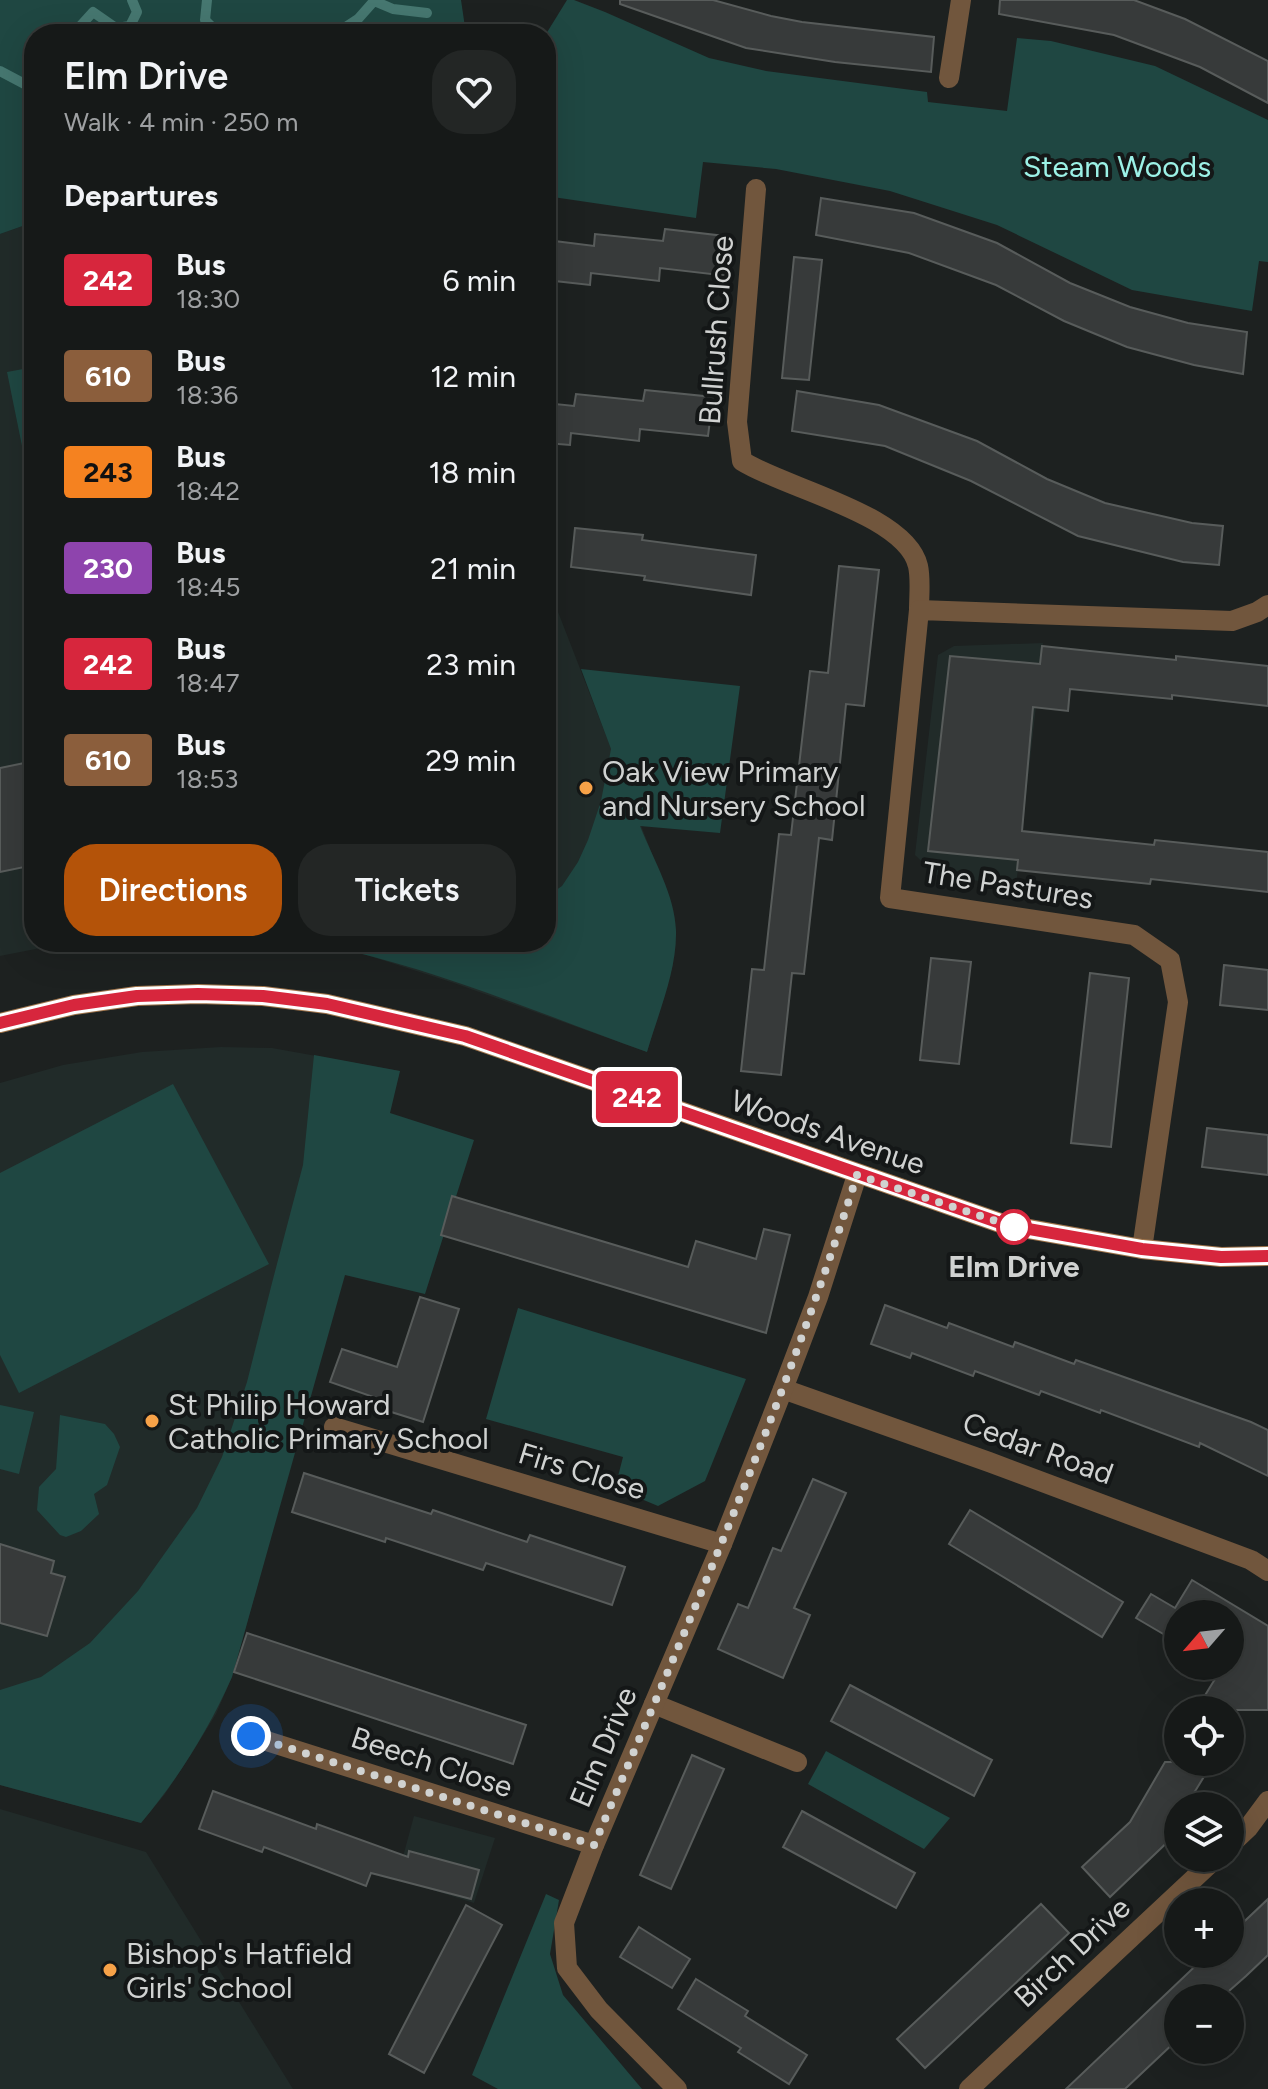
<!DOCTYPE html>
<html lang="en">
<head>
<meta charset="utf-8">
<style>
	:root { --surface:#161918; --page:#232625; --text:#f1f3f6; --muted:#9ea0a2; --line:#353837; --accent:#b45309 }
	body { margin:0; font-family:Figtree,sans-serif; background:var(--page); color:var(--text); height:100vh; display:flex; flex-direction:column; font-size:30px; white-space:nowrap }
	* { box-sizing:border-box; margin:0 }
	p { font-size:26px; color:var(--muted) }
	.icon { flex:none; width:44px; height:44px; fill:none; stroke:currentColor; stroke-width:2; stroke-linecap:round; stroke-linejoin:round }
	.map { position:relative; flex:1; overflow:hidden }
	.side { position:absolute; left:24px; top:24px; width:532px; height:928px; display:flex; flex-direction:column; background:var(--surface); border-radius:32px; box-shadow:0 8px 32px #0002,0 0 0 2px var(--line) }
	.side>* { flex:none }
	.badge { padding:0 16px; border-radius:6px; font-size:28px; line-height:52px }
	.needle { width:52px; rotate:242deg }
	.controls { position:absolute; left:1164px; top:1600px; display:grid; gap:16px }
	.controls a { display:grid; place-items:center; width:80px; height:80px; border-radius:50%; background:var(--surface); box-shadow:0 8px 32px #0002,0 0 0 2px var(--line); font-size:40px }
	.you { position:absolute; width:40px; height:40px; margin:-20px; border:6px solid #fff; border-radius:50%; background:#1a73e8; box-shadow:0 0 0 12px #1a73e833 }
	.map>.badge { position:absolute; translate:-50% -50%; box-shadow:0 0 0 4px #fff }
	h2 { padding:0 40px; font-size:30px; line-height:72px }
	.round { display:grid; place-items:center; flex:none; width:84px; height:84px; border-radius:32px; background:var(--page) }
	.summary { display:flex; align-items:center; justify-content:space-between; height:136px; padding:0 40px }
	h1 { font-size:38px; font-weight:600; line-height:60px }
	.primary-button { display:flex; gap:16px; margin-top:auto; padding:16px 40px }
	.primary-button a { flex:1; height:92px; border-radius:32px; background:var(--accent); color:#fff; font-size:32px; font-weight:600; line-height:92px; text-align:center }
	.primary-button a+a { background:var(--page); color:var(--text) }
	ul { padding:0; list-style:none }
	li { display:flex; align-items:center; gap:24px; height:96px; padding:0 40px }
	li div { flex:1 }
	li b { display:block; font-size:30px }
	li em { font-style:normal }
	li .badge { min-width:88px; font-weight:700; text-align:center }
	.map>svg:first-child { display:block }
	.built { fill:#212b29 }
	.green { fill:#1f4742 }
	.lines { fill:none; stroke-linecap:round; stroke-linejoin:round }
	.stream { stroke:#467770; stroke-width:10 }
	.building { fill:#373a3a; stroke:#585c5b; stroke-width:2 }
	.street { stroke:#71563d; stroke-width:20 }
	.secondary { stroke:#9f744b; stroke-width:20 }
	.line-casing { stroke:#fff; stroke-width:18 }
	.line { stroke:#d7263d; stroke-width:12 }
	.walk { stroke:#d0d2d1; stroke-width:8; stroke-dasharray:0 14.4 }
	.poi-dot { fill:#f7a248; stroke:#141717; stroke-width:3 }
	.stop-dot { fill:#fff; stroke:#d7263d; stroke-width:4 }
	.labels { text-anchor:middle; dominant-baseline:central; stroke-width:8; stroke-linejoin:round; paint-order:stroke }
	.park-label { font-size:30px; fill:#9cf1e6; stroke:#141717 }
	.street-label { font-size:30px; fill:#d0d2d1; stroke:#141717 }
	.poi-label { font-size:30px; fill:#d0d2d1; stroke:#141717; text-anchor:start }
	.stop-label { font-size:30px; font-weight:bold; fill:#d0d2d1; stroke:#141717 }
</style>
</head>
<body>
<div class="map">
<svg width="1268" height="2089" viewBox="0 0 1268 2089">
	<rect width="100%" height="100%" fill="#1d2120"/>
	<g class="built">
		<polygon points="34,222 34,942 71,942 0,956 0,234"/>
		<polygon points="546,581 668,895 676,930 672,968 647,1052 454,983 354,951 289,942 546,942"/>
		<polygon points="1043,643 1016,886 936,875 915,855 938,655 954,646"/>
		<polygon points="221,1047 272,1048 400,1071 232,1677 216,1714 192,1753 165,1794 141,1823 0,1785 0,1083 63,1065 142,1052"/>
		<polygon points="0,1809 146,1852 293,2089 0,2089"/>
		<polygon points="414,1816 495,1838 474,1903 397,1879"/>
	</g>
	<g class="green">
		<polygon points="0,0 461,0 466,34 34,34 34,222 0,234"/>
		<polygon points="567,0 574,0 605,12 709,58 766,71 927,92 928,102 1007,111 1017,38 1051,41 1155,66 1268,120 1268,262 1259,261 1252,311 1132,290 997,225 890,191 776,169 703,162 696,218 546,196 546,34"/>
		<polygon points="34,367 34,505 7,372"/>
		<path d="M581,669L740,686L720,833L640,826C653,859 675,895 676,931C677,971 658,1014 647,1052C541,1014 434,968 324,945L328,942H546V897L562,886L578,862L588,840L601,801L611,749Z"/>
		<path d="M314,1055L400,1071L390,1113L474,1140L425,1294L345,1275L232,1677C208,1731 178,1779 141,1823L0,1785V1690L41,1677L90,1643L138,1591L197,1508L222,1457L247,1382L272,1283L303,1165Z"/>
		<polygon points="173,1084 269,1264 19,1393 0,1355 0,1173"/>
		<polygon points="518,1308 746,1379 705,1481 658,1506 615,1488 623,1457 486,1419"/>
		<polygon points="0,1405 34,1412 19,1474 0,1469"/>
		<polygon points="60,1415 105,1424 114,1434 120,1447 107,1485 94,1494 99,1514 81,1531 66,1537 60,1535 37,1510 39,1487 56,1469"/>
		<polygon points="826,1751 950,1818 924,1849 808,1784"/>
		<polygon points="546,1894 559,1900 550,1954 563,1995 642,2089 498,2089 472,2075"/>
	</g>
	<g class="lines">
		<g class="stream">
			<polyline points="207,0 205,20 219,34"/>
			<polyline points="73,34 93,12 116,28 130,26 137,12 132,0"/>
			<polyline points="335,34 358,19 374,1 393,9 427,13"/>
			<polyline points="0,71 34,89"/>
		</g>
	</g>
	<g class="building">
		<polygon points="620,0 713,0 771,16 802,22 934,37 931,72 835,62 746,48 620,4"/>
		<polygon points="1000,0 1134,0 1185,19 1268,61 1268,103 1200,67 1114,35 999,14"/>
		<polygon points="821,198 914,213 997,243 1070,283 1130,307 1188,323 1247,332 1243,374 1194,365 1127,347 1064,321 996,285 909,253 816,235"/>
		<polygon points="665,229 733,237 728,276 660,268 659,281 591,273 590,285 546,280 546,240 594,246 595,234 663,241"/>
		<polygon points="794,257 822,260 809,380 782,378"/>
		<polygon points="645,390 713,397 708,436 640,429 639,441 571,433 570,445 546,443 546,403 574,406 576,394 643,401"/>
		<polygon points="797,391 879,405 977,441 1047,479 1105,503 1192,523 1223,526 1219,565 1183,562 1078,536 971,481 885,446 792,431"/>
		<polygon points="575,528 643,535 642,540 756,555 751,595 644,580 645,576 571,567"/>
		<polygon points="839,566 879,570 864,706 846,704 832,840 819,838 804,974 792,973 781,1075 741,1071 752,969 764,970 779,834 791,835 810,671 828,673"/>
		<polygon points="1042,646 1176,660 1176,656 1268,666 1268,706 1172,695 1172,699 1070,689 1068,711 1033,707 1022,831 1154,845 1155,840 1268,852 1268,892 1151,879 1150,884 1017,870 1018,860 928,851 950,656 1040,664"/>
		<polygon points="34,761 34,865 0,872 0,768"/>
		<polygon points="931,958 971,962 959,1064 920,1060"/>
		<polygon points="1224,965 1268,970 1268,1010 1220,1005"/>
		<polygon points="1090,973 1129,978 1111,1147 1071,1143"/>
		<polygon points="1207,1128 1268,1135 1268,1175 1202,1167"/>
		<polygon points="452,1196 688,1267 696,1241 756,1259 764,1229 790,1235 766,1333 441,1235"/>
		<polygon points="420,1297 459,1309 423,1422 385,1410 388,1402 330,1382 342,1349 397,1367"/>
		<polygon points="885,1305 947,1328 949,1323 1013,1347 1015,1342 1074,1364 1076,1360 1251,1422 1268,1430 1268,1476 1200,1443 1199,1447 1101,1410 1100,1413 1041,1391 1039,1395 975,1371 973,1376 912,1353 910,1358 871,1344"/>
		<polygon points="304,1473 431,1514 433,1510 527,1542 530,1535 625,1567 612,1605 486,1563 483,1570 386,1538 385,1542 292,1512"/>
		<polygon points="813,1479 846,1493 794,1608 810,1615 783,1678 718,1649 738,1604 748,1608 773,1548 781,1551"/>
		<polygon points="970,1510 1123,1602 1102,1637 949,1544"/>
		<polygon points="0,1544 54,1561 51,1573 65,1577 47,1636 0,1623"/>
		<polygon points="1192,1580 1268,1626 1268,1710 1196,1710 1223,1666 1230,1666 1230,1614 1178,1614 1165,1635 1136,1618 1151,1594 1175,1608"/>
		<polygon points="247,1633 526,1725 513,1764 234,1672"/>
		<polygon points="850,1685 992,1760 974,1796 831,1721"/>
		<polygon points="692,1755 724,1769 671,1889 640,1875"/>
		<polygon points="1165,1762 1213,1762 1186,1806 1178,1806 1178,1832 1110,1897 1082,1867 1130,1822"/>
		<polygon points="213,1791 316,1829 317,1824 408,1857 409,1851 479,1870 471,1899 371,1873 366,1886 264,1847 262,1852 199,1829"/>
		<polygon points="802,1811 915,1873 896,1908 783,1847"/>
		<polygon points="1268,1899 1268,1955 1246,1976 1221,1998 1178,1998 1178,2039 1125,2089 1066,2089 1208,1954 1230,1954 1230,1935"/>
		<polygon points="1041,1904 1069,1933 925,2068 897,2039"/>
		<polygon points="466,1905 502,1925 424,2073 389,2054"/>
		<polygon points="639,1927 690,1959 672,1988 620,1957"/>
		<polygon points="696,1979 748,2011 745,2016 807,2055 789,2084 738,2052 741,2048 678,2009"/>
	</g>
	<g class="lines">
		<g class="street">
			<polyline points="949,78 961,0"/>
			<path d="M756,189L737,422L742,461C784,488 906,514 918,566C921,579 919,596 919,610"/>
			<polyline points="1142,1249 1178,1002 1170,960 1134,935 890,898 919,610 1232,621 1257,612 1268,605"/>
			<polyline points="783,1389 989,1462 1251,1560 1268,1571"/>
			<polyline points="334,1427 722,1544"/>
			<polyline points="654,1704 797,1762"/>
			<polyline points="251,1736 594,1845"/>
			<polyline points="1230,1845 1248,1828 1268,1801"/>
			<polyline points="677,2089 599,2010 567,1968 564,1923 594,1845 722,1544 783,1389 818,1297 857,1175"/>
			<polyline points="969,2089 1216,1858"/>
		</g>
		<polyline class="secondary" points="0,1023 74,1005 137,996 198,994 263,996 327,1004 465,1036 1006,1225 1142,1249 1221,1257 1268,1256"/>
	</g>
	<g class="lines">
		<defs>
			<polyline id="line" points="0,1023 74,1005 137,996 198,994 263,996 327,1004 465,1036 1006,1225 1142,1249 1221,1257 1268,1256"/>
		</defs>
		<use href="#line" class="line-casing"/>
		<use href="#line" class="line"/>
		<path class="walk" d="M251,1736L594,1845C688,1624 785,1404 857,1175L1014,1227"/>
	</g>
	<g class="poi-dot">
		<circle cx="586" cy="788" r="8"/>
		<circle cx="152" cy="1421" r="8"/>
		<circle cx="110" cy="1970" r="8"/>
	</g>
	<circle class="stop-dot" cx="1014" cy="1227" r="16"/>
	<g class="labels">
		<g class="park-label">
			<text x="1117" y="166">Steam Woods</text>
		</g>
		<g class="street-label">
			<text transform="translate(716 330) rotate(-86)">Bullrush Close</text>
			<text transform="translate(1008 885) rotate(9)">The Pastures</text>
			<text transform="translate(828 1132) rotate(19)">Woods Avenue</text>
			<text transform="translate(1038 1448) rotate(20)">Cedar Road</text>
			<text transform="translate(582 1471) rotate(17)">Firs Close</text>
			<text transform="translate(603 1747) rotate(-67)">Elm Drive</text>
			<text transform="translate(432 1762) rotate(18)">Beech Close</text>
			<text transform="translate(1072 1952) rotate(-43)">Birch Drive</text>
		</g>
		<g class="poi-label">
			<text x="602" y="771">Oak View Primary<tspan x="602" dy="34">and Nursery School</tspan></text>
			<text x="168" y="1404">St Philip Howard<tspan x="168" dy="34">Catholic Primary School</tspan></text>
			<text x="126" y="1953">Bishop's Hatfield<tspan x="126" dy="34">Girls' School</tspan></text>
		</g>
		<g class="stop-label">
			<text x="1014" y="1266">Elm Drive</text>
		</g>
	</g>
</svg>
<div class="controls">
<a><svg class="needle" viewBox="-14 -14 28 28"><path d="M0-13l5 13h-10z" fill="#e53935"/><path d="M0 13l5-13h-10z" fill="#9ea0a2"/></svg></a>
<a><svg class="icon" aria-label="locate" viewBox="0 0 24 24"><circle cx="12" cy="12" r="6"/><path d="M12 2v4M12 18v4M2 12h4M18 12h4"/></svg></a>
<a><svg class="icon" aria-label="layers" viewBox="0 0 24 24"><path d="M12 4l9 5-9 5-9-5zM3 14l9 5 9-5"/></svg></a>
<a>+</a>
<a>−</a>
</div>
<div class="you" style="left:251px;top:1736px"></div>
<b class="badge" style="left:637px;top:1097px;background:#d7263d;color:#fff">242</b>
<section class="side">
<div class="summary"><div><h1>Elm Drive</h1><p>Walk · 4 min · 250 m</p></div><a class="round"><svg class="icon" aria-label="heart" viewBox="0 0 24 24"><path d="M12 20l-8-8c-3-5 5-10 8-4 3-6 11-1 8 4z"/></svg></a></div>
<h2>Departures</h2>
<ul>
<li><span class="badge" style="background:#d7263d;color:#fff">242</span><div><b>Bus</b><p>18:30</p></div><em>6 min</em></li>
<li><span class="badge" style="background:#8b5e3c;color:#fff">610</span><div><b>Bus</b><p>18:36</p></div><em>12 min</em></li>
<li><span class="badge" style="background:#f58220;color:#111">243</span><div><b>Bus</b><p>18:42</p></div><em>18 min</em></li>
<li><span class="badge" style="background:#8e44ad;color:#fff">230</span><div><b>Bus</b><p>18:45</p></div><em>21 min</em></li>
<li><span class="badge" style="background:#d7263d;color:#fff">242</span><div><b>Bus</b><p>18:47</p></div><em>23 min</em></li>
<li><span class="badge" style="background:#8b5e3c;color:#fff">610</span><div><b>Bus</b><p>18:53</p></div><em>29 min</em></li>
</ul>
<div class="primary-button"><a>Directions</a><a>Tickets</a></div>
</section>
</div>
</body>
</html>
